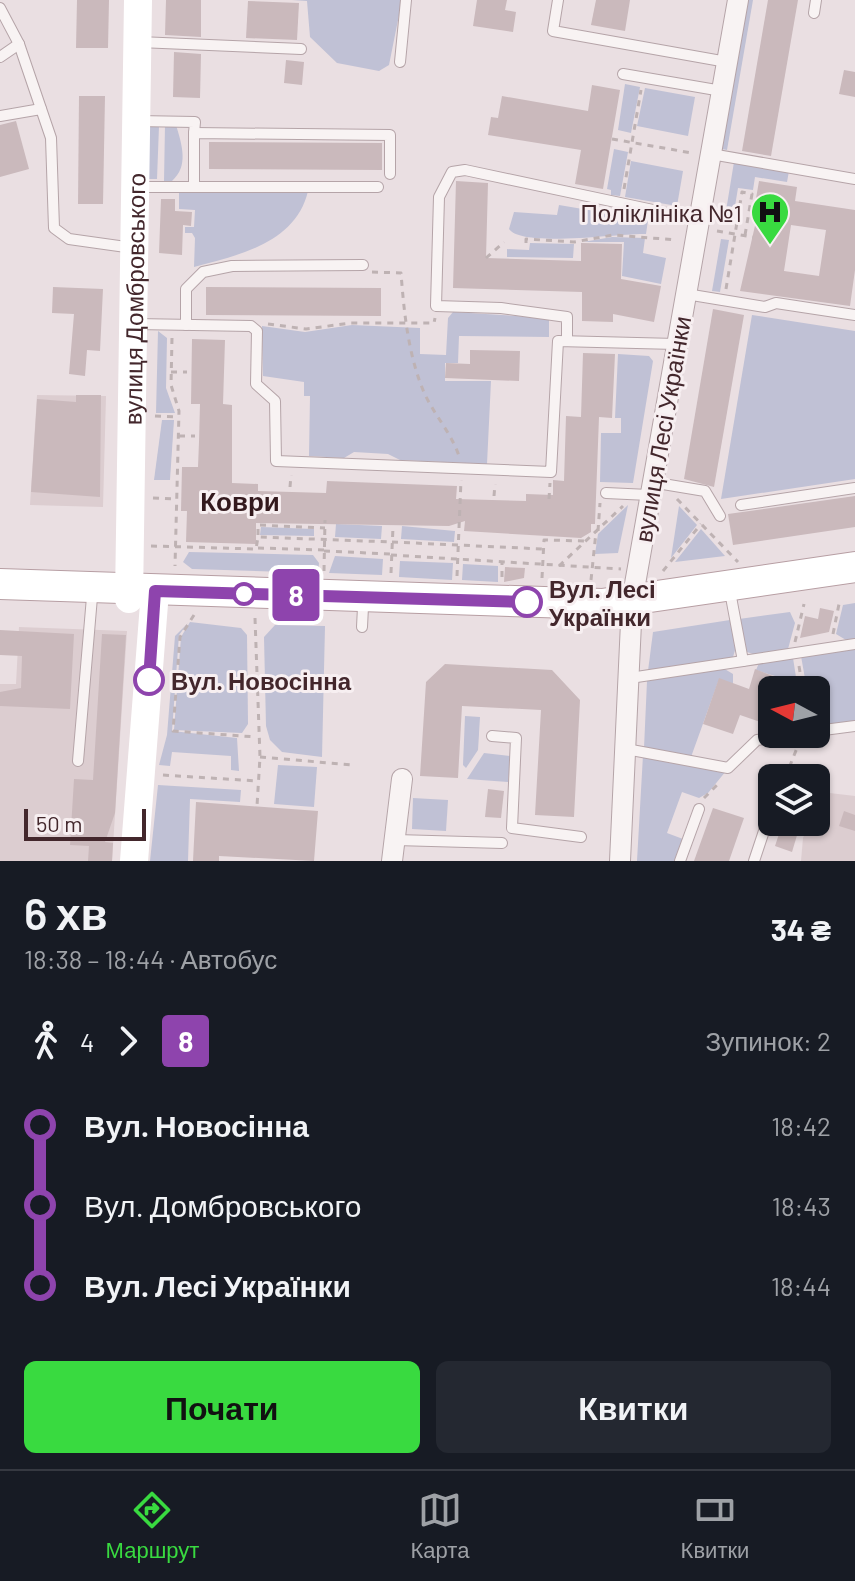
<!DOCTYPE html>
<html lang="uk">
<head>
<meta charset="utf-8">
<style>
	:root { --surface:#171b24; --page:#242831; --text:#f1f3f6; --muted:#9ea1a6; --line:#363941; --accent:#39da40 }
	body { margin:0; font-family:Barlow,sans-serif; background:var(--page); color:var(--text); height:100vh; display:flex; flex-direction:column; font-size:30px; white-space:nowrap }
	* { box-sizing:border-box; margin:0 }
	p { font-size:26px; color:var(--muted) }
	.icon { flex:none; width:44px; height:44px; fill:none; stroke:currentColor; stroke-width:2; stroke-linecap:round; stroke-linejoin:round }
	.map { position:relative; height:861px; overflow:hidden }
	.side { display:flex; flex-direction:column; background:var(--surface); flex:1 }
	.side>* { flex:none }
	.badge { padding:0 16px; border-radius:6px; font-size:28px; line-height:52px }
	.needle { width:52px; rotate:277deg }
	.buttons { position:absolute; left:758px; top:676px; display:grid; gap:16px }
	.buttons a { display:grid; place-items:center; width:72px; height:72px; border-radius:12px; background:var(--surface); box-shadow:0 2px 6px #0004; font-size:40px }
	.scale { position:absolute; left:24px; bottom:20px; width:122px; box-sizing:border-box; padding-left:8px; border:4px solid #43272c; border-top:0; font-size:22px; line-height:28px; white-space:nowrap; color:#43272c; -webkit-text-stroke:6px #f7eff1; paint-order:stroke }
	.map>.badge { position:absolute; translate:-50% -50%; box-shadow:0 0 0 4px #fff }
	.legs { display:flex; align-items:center; gap:12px; height:88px; padding:0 24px; font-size:26px }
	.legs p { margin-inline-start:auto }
	.head { display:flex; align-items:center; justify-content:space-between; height:136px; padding:0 24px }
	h1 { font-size:44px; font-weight:600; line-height:60px }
	.primary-button { display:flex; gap:16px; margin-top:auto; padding:16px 24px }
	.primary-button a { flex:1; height:92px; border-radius:12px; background:var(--accent); color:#111; font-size:32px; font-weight:600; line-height:92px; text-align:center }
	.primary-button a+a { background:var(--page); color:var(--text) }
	ul { padding:0 24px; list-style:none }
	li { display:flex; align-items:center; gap:28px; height:80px; font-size:30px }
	li i { display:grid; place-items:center; width:12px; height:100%; margin:0 10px; background:currentColor }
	li i::after { content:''; width:20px; height:20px; margin:-10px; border:6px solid; border-radius:50%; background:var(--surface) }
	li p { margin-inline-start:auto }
	li:first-child i { background:linear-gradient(#0000 50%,currentColor 0) }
	li:last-child i { background:linear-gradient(currentColor 50%,#0000 0) }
	.tab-bar { display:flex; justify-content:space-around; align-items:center; height:112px; border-top:2px solid var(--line); background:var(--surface); font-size:22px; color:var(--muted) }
	.tab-bar a { display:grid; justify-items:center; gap:4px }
	.tab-bar .active { color:var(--accent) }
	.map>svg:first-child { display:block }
	.built { fill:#dccdd0 }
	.green { fill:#c0c1d5 }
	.building { fill:#cab9bc; fill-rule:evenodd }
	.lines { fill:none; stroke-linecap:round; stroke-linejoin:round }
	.lane-casing { stroke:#b5a4a8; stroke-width:12 }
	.street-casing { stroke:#b5a4a8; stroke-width:22 }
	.primary-casing { stroke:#b79ea3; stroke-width:32 }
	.path { stroke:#beb2b3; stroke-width:3; stroke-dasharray:6 6; stroke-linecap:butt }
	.lane { stroke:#f8f3f3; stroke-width:10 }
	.street { stroke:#f8f3f3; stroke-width:20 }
	.secondary { stroke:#fff; stroke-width:28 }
	.primary { stroke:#fff; stroke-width:30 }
	.line-1-casing { stroke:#fff; stroke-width:18 }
	.line-1 { stroke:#8e44ad; stroke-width:12 }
	.stop-1-dot { fill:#fff; stroke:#8e44ad; stroke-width:4 }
	.labels { text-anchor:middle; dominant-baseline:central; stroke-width:6; stroke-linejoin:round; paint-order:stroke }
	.poi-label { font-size:24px; fill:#43272c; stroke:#f7eff1; text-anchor:end }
	.street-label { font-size:24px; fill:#43272c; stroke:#f7eff1 }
	.stop-label { font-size:24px; font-weight:bold; fill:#43272c; stroke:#f7eff1; text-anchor:start }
	.neighbourhood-label { font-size:26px; font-weight:bold; fill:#33191d; stroke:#f7eff1 }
</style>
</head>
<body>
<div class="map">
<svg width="855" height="861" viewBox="0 0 855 861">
	<rect width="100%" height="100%" fill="#eadfe2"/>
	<g class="built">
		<polygon points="37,395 106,396 103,507 30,505"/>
		<polygon points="19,627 127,631 112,861 0,861 0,684 16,684"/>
		<polygon points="821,792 855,796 855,861 801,861 803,838 810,822 816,822 816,806"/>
	</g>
	<g class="green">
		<polygon points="292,0 402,0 389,65 379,71 337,63 310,37 307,1"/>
		<polygon points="748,0 753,0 727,150 722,149"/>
		<polygon points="625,84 640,87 631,133 618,130"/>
		<polygon points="645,88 695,97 688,136 637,126"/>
		<path d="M165,125H176C182,145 189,166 172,181H164Z"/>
		<polygon points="148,126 159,126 157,179 146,179"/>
		<polygon points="614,149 628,152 620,196 611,195 611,190 607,189"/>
		<polygon points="631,161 683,171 677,206 625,197"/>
		<polygon points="734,162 789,171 787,182 755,177 753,190 738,188 732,224 724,223"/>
		<path d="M179,190L308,191C296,243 239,255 194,267L195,238L192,233H185V227H194L195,210L179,209Z"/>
		<path d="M559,205L648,220L646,234C620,233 522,248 509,229L514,212L557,215Z"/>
		<polygon points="612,237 645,238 643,253 666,258 661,284 622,276 624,242 583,242"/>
		<polygon points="721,239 729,240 720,292 712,291"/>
		<polygon points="530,243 574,244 573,258 507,257 507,249 529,250"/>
		<polygon points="453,312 549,318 549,337 459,336 458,363 445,363 445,381 491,381 487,464 400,460 388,454 354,452 344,458 309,456 310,396 304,396 304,382 263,376 262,326 305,332 352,325 420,328 420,354 446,355 448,318"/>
		<polygon points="752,315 855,331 855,479 721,499"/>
		<polygon points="158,331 167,338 166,388 175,413 156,413"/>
		<polygon points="618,354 649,356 653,361 633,483 600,482 601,433 621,433 621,418 615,418"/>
		<polygon points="162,420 174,420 170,480 154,480"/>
		<polygon points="628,505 618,553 595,554 598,534"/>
		<polygon points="679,506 697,525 671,558"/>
		<polygon points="336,524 382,526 381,539 335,537"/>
		<polygon points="402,526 455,531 454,542 401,539"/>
		<polygon points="261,527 314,529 314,536 260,535"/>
		<polygon points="701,529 725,556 675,562"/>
		<polygon points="189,552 313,555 319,563 318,573 192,569 183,562"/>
		<polygon points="335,556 383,559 382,575 329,573"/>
		<polygon points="400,561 453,563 452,580 399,577"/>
		<polygon points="463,564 498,566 498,582 462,580"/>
		<polygon points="855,603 855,639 846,640 836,634 843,605"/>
		<polygon points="790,612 795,623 788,649 756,655 747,652 739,619"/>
		<polygon points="730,620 736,647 733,657 648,671 653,632"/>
		<polygon points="190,622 241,628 247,635 248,724 242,733 174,730 181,637"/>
		<polygon points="188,623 179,635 172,731 237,738 239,771 231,770 231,756 172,752 170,766 159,765 167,735 175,636"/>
		<polygon points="275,625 325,626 322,757 282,752 270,740 266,726 264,637"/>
		<polygon points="855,649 855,721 816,727 816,690 807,690 801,656"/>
		<polygon points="793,658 798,690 784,690 788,680 756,670 759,663"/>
		<polygon points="723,668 733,674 733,686 718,682 691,757 644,748 647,681"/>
		<polygon points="465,716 480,717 478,750 466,768 463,765"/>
		<polygon points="484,753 511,756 508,782 467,779"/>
		<polygon points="643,755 726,771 708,793 699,798 682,792 667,833 683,839 676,861 637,861"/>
		<polygon points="278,765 317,767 314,807 274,804"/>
		<polygon points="158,785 241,790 240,802 190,799 188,861 150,861"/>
		<polygon points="413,798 448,800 446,831 412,829"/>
	</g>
	<g class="building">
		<polygon points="77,0 109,0 108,48 76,48"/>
		<polygon points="166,0 201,0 201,37 165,35"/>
		<polygon points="477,0 507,0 505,10 516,12 513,32 473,26"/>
		<polygon points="596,0 630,0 625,31 591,25"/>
		<polygon points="768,0 798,0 771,156 742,151"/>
		<polygon points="248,1 299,3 297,40 246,38"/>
		<polygon points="174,52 201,54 200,98 173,97"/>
		<polygon points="286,60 304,62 302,85 284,83"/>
		<polygon points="844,70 855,72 855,97 839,94"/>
		<polygon points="592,85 620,90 603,189 575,184 581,150 488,135 491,117 498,118 502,96 588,111"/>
		<polygon points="79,96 105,96 103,204 78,204"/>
		<polygon points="16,121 29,169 0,177 0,125"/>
		<polygon points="209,142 382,143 382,170 209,169"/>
		<polygon points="456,181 488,183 486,258 581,261 581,243 622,244 621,279 661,286 654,322 613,314 613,322 582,321 582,292 453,288"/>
		<path d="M759,181L797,187L795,201L855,210V270L850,306L740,291L757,217L753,216ZM791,225L826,230L819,276L784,271Z"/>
		<polygon points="161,199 175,199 175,211 192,212 191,226 183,225 182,255 159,253"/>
		<polygon points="53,287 103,289 100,351 87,350 85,376 69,374 74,314 52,313"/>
		<polygon points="206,287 381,288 381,316 206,315"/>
		<polygon points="713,309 744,315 714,487 684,479"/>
		<polygon points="192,339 225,340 223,404 232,405 232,483 258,484 258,491 326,493 327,481 457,486 456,499 526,501 526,494 553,495 553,480 564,481 566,416 581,417 583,353 615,354 612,418 599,417 595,524 591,524 591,532 581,538 464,531 465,521 449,526 256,523 256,544 186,542 187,511 181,511 182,467 198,467 199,442 200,404 191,404"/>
		<polygon points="470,350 520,351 519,381 445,378 446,363 470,364"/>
		<polygon points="76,395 101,395 100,497 31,492 37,399 76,402"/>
		<polygon points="855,496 855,527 733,545 728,514"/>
		<polygon points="505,567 525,568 524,578 504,582"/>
		<polygon points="820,608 834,611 829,632 800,638 805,616 818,619"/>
		<polygon points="0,630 74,634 70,709 0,706 0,692 21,688 22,656 0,655"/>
		<polygon points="102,634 126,635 115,813 105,842 113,843 112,861 88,861 89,846 70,845 74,779 93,780"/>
		<polygon points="445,664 552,670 580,700 574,817 535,815 541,710 462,706 458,778 420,776 426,682"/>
		<polygon points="755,669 809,690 772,690 772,726 740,715 733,734 703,724 719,678 749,689"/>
		<polygon points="488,789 504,791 501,818 485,817"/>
		<polygon points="196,802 318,811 314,861 219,856 219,861 193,861"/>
		<polygon points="713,808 744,818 729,861 694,861"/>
		<polygon points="844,811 855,815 855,831 839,826"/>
		<polygon points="783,822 801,822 792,852 775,846"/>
	</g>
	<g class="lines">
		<defs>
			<g id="lane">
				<polyline points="558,0 553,31 727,62"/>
				<polyline points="0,8 19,44 51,138 54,228 69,239 133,248"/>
				<polyline points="814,13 816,0"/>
				<polyline points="139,42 301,49"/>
				<polyline points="0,57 19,44"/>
				<polyline points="400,62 406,0"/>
				<polyline points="623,74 722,91"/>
				<polyline points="0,116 41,109"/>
				<polyline points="137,121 195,122 194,133"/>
				<polyline points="711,154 855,179"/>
				<polyline points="194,186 194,133 390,135 390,174"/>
				<polyline points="136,187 378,187"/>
				<polyline points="686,294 765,307 776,303 855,315"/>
				<polyline points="136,324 251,326 257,331 256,384 275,401 276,461 551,472 558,341 676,344"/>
				<polyline points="186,325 186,289 203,272 232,266 363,265"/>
				<polyline points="567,341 567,317 501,308 436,306 439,197 452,172 465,170 700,220"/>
				<polyline points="651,482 705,491 720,516"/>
				<polyline points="606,493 649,495"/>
				<polyline points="741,505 855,488"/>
				<polyline points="731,597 743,661 855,644"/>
				<polyline points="362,627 363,607"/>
				<polyline points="630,678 743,661"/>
				<polyline points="816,731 855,726"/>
				<polyline points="492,736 516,738 512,828 581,837"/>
				<polyline points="626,749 728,768 757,740 798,734"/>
				<polyline points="78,761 92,597"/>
				<polyline points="396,840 502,843"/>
				<polyline points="680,861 699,809"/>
				<polyline points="754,861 769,816"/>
			</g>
			<g id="street">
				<polyline points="392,861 402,779"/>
				<polyline points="620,861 632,601 738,0"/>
			</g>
			<polyline id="primary" points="0,584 602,604 855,567"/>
		</defs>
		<use href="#lane" class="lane-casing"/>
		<use href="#street" class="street-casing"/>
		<use href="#primary" class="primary-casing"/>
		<g class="path">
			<polyline points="612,139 692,153"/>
			<polyline points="624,189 641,90"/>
			<polyline points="717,231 753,237"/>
			<polyline points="526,243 526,239 574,242 613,235 677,240"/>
			<polyline points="486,258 504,242"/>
			<path d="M372,272L401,273C404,312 408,353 423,390C433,414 451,432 459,456"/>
			<polyline points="726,289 742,192 752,194 745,235"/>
			<polyline points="268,324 306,329 351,323 434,323 435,318"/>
			<polyline points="172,338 171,385 179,411 175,566"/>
			<polyline points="171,372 187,372"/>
			<polyline points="155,416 179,417"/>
			<polyline points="179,436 195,436"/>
			<polyline points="290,487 291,475"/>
			<polyline points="494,496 495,484"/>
			<polyline points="153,498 176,499"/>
			<polyline points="549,499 550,483"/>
			<polyline points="677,499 738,562"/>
			<polyline points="598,531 600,503"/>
			<polyline points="258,535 258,525 325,528"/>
			<polyline points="392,542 543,549"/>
			<polyline points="151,546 256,549 258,537 392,542"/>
			<polyline points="258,548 324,550"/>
			<polyline points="324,551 391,554"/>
			<polyline points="391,555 621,569"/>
			<polyline points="559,566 623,506"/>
			<polyline points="324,571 325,520"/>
			<polyline points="663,571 701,524"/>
			<polyline points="391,573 393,527"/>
			<polyline points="457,576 461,480"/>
			<polyline points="502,577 502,562"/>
			<polyline points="542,578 544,540 587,541"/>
			<polyline points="591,580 596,532"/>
			<polyline points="194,615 180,637 173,731 256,737"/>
			<polyline points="255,618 260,757 257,806"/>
			<polyline points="833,634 840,599"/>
			<polyline points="795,642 804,604"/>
			<polyline points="799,666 803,690"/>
			<polyline points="260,757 353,765"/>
			<polyline points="163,775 258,781"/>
			<polyline points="785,778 797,748"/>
			<polyline points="704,798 721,781"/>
		</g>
		<use href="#lane" class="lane"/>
		<use href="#street" class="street"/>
		<g class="secondary">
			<path id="s1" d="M129,599L138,0"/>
			<polyline points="134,861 155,591"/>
		</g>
		<use href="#primary" class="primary"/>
	</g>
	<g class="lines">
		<defs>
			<polyline id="line-1" points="149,680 155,591 527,602"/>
		</defs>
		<use href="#line-1" class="line-1-casing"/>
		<use href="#line-1" class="line-1"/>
	</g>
	<defs>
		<symbol id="hospital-pin" viewBox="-11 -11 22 30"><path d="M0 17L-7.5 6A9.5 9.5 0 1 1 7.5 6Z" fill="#39da40" stroke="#f7eff1"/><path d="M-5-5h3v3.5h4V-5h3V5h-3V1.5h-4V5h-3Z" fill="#111"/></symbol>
	</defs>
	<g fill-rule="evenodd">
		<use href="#hospital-pin" x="748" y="190" width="44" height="60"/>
	</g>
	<g class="stop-1-dot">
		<circle cx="244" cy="594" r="10"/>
		<circle cx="527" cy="602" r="14"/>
		<circle cx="149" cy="680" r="14"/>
	</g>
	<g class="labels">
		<g class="poi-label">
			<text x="742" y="212">Поліклініка №1</text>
		</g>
		<g class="street-label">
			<text stroke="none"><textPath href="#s1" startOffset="300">вулиця Домбровського</textPath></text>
			<text transform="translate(662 429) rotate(-80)">вулиця Лесі Українки</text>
		</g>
		<g class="stop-label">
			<text x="549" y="588">Вул. Лесі<tspan x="549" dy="28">Українки</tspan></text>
			<text x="171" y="680">Вул. Новосінна</text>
		</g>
		<g class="neighbourhood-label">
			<text x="240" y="500">Коври</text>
		</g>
	</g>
</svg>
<div class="buttons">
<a><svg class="needle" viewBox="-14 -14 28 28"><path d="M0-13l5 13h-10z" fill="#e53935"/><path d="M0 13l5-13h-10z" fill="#9ea1a6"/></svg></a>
<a><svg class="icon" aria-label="layers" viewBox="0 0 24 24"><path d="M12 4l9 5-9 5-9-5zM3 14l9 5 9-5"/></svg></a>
</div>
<div class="scale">50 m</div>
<b class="badge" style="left:296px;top:595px;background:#8e44ad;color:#fff">8</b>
</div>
<section class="side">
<div class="head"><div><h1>6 хв</h1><p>18:38 – 18:44 · Автобус</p></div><b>34 ₴</b></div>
<div class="legs"><svg class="icon" aria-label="walk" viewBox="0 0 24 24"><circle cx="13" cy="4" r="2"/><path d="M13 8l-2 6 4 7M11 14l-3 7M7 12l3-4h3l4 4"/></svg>4<svg class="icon" aria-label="forward" viewBox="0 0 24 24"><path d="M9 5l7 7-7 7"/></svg><b class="badge" style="background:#8e44ad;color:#fff">8</b><p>Зупинок: 2</p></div>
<ul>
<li><i style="color:#8e44ad"></i><b>Вул. Новосінна</b><p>18:42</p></li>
<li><i style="color:#8e44ad"></i><span>Вул. Домбровського</span><p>18:43</p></li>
<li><i style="color:#8e44ad"></i><b>Вул. Лесі Українки</b><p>18:44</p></li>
</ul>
<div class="primary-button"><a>Почати</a><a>Квитки</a></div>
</section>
<nav class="tab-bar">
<a class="active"><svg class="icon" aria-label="directions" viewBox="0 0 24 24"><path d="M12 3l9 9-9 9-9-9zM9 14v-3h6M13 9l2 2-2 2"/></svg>Маршрут</a>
<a><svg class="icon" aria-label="map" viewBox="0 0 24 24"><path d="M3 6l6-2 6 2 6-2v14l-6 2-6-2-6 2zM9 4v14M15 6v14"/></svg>Карта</a>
<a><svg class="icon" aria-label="tickets" viewBox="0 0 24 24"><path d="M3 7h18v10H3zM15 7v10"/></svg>Квитки</a>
</nav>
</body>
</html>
